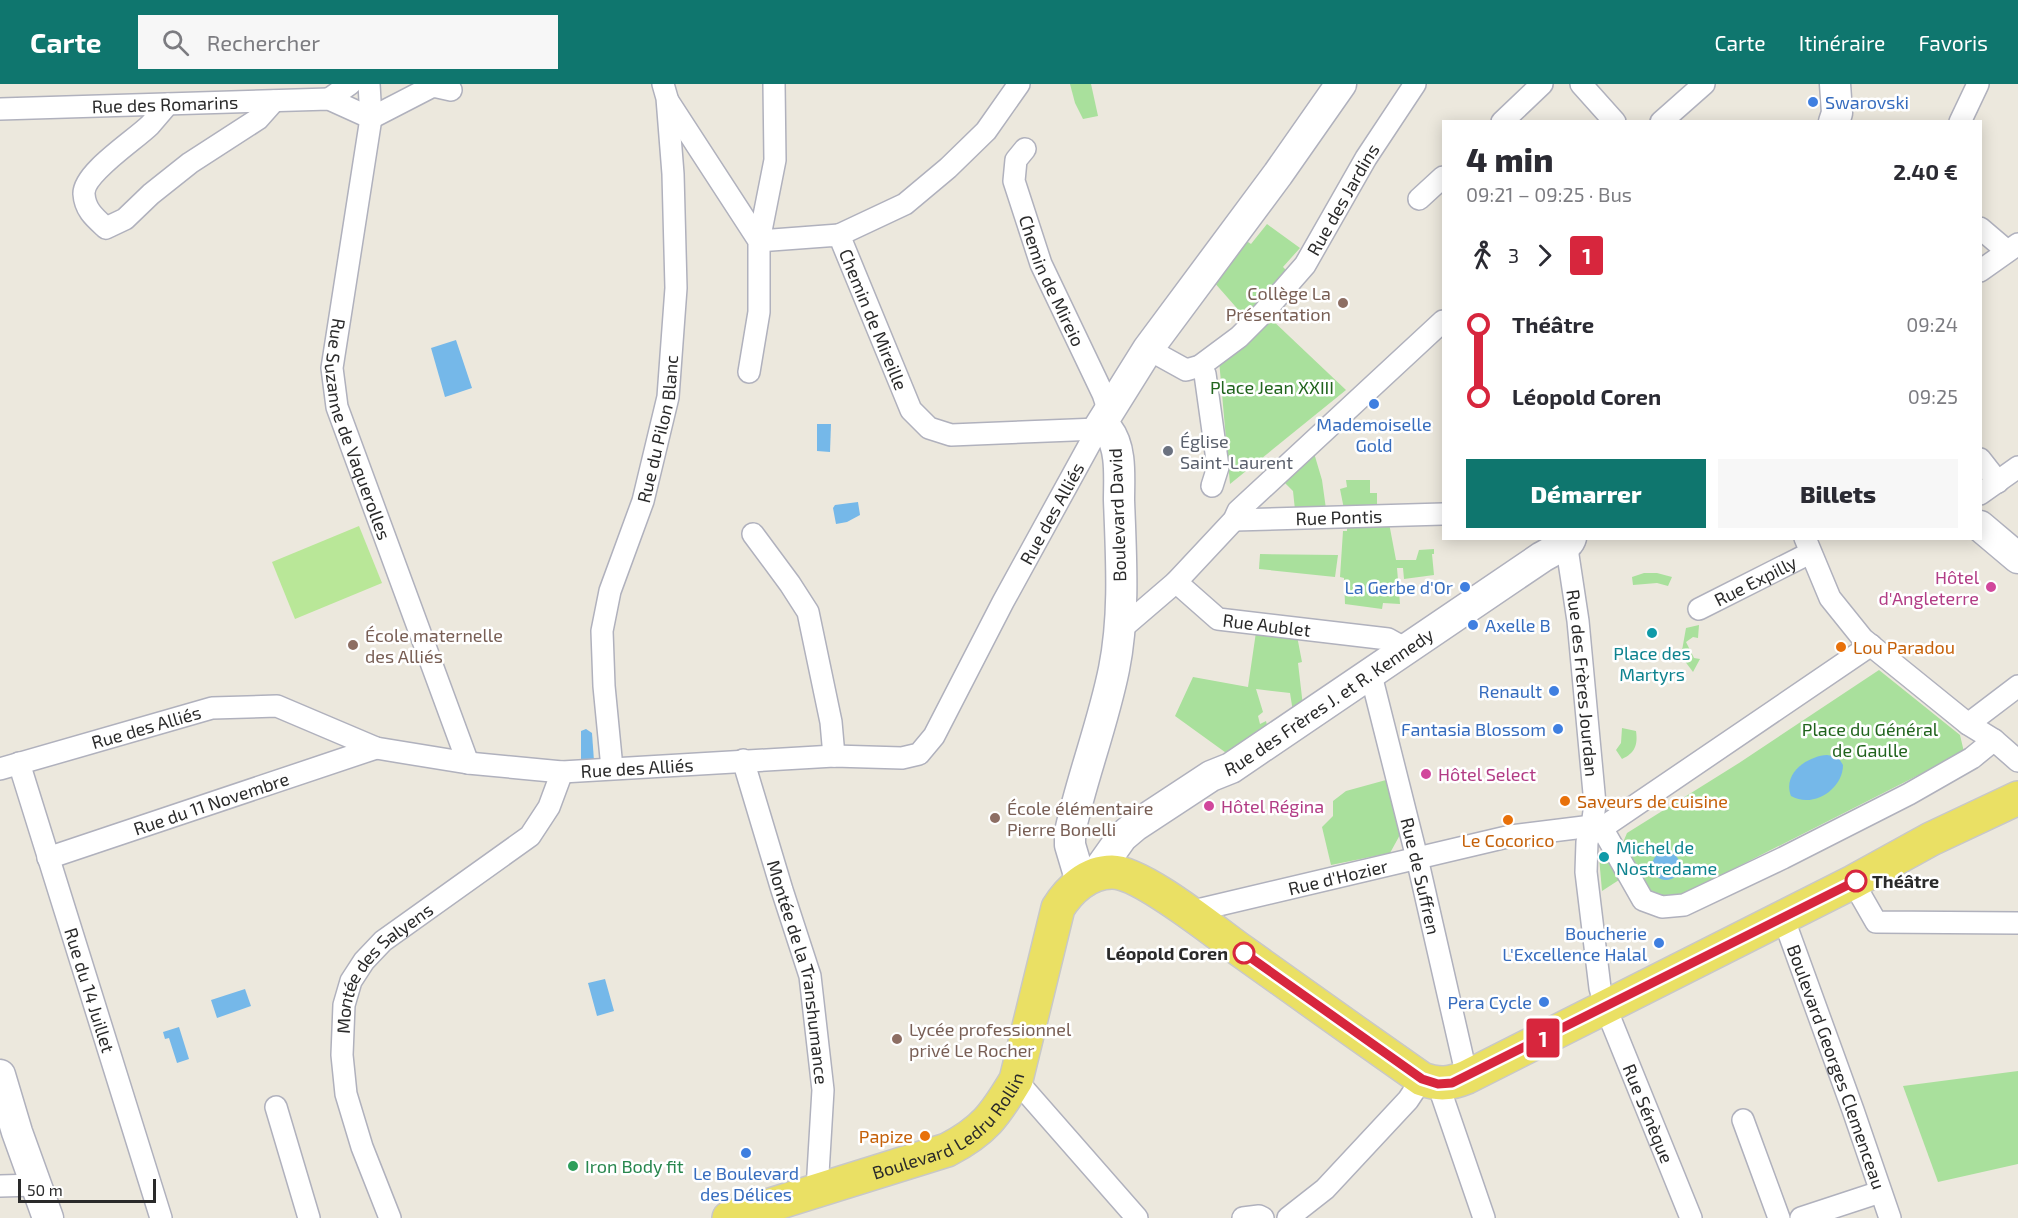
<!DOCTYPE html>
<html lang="fr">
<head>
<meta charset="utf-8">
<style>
	:root { --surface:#fff; --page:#f7f7f7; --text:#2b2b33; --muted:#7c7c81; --accent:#0f766e }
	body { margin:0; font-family:"Exo 2",sans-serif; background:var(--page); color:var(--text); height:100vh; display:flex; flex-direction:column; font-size:22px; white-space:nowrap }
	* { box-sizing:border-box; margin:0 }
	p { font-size:20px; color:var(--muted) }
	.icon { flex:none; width:33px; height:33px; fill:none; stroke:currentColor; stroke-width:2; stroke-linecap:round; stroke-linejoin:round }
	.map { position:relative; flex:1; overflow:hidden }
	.drawer { position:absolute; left:1442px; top:36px; width:540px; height:420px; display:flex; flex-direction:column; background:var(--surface); border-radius:0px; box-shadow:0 3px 15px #0003 }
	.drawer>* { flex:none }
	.badge { padding:0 12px; border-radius:4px; font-size:21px; line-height:39px }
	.scale { position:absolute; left:18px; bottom:15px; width:138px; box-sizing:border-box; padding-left:6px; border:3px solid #2a2a2a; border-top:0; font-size:16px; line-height:21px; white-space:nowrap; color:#2a2a2a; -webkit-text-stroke:4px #fff; paint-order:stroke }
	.map>.badge { position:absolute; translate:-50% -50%; box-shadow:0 0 0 3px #fff }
	.legs { display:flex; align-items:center; gap:9px; height:66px; padding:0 24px; font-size:20px }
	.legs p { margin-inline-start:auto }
	.head { display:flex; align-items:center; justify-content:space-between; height:102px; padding:0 24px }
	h1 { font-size:33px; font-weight:800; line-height:45px }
	.button { display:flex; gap:12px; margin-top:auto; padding:12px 24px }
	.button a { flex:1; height:69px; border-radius:0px; background:var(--accent); color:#fff; font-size:24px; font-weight:800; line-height:69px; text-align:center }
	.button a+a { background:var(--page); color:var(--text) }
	ul { padding:0 24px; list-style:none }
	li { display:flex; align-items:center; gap:21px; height:72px; font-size:22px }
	li i { display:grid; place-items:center; width:9px; height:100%; margin:0 8px; background:currentColor }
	li i::after { content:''; width:15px; height:15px; margin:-8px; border:4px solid; border-radius:50%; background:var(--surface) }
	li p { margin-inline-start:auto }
	li:first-child i { background:linear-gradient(#0000 50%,currentColor 0) }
	li:last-child i { background:linear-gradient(currentColor 50%,#0000 0) }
	header { display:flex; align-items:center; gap:36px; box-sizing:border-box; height:84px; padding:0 30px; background:var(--accent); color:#fff }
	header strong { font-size:28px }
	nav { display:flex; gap:33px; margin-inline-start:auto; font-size:21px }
	.search { width:420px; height:54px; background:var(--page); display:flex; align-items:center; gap:15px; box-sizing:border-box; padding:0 21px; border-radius:0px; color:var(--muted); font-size:22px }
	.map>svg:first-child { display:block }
	.green { fill:#a9e09c }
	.pitch { fill:#b9e798 }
	.water { fill:#75b8e9 }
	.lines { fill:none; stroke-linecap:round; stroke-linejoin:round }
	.street-casing { stroke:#b0b1bd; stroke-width:24 }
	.secondary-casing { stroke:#b0b1bd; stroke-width:33 }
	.primary-casing { stroke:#c8c8c8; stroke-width:36 }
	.street { stroke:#fff; stroke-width:21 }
	.secondary { stroke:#fff; stroke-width:30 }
	.primary { stroke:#eae064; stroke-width:33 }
	.line-1-casing { stroke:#fff; stroke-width:14 }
	.line-1 { stroke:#d7263d; stroke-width:9 }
	.shop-dot { fill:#3f7fe0; stroke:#fff; stroke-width:2 }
	.education-dot { fill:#8d6e63; stroke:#fff; stroke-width:2 }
	.worship-dot { fill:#6b7280; stroke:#fff; stroke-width:2 }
	.hotel-dot { fill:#d1479c; stroke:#fff; stroke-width:2 }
	.culture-dot { fill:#0f9aa8; stroke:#fff; stroke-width:2 }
	.food-dot { fill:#e8710a; stroke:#fff; stroke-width:2 }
	.stop-1-dot { fill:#fff; stroke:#d7263d; stroke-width:3 }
	.leisure-dot { fill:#2e9e5b; stroke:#fff; stroke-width:2 }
	.labels { text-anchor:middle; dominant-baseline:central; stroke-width:5; stroke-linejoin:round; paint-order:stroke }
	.shop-label { font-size:18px; fill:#366cbe; stroke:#fff; text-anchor:end }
	.street-label { font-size:18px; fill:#2a2a2a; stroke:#fff }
	.education-label { font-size:18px; fill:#785e54; stroke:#fff; text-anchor:start }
	.park-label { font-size:18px; fill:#21641d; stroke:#fff }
	.worship-label { font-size:18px; fill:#5b616d; stroke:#fff; text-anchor:start }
	.hotel-label { font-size:18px; fill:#b23c85; stroke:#fff; text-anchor:start }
	.food-label { font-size:18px; fill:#c56008; stroke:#fff; text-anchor:start }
	.culture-label { font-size:18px; fill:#0d838f; stroke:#fff }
	.stop-label { font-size:18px; font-weight:bold; fill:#2a2a2a; stroke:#fff; text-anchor:start }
	.leisure-label { font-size:18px; fill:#27864d; stroke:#fff; text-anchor:start }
</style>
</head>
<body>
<header>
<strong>Carte</strong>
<div class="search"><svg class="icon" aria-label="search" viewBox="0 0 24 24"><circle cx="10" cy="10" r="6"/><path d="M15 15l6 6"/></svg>Rechercher</div>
<nav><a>Carte</a><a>Itinéraire</a><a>Favoris</a></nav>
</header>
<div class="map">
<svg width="2018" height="1134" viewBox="0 0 2018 1134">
	<rect width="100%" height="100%" fill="#ece8dd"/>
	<g class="green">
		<polygon points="1070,0 1091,0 1098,32 1083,35 1075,19"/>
		<polygon points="1267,140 1300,164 1283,183 1290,190 1249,238 1213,197 1245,156 1251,160"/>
		<polygon points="1268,232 1346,306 1230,400 1219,276"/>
		<polygon points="1314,369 1322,396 1326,425 1295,426 1293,407 1284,398"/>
		<polygon points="1346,396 1370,396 1370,409 1377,409 1377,425 1344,425 1340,405 1347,403"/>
		<polygon points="1389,439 1396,476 1416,476 1419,466 1434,465 1434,470 1432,470 1434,491 1404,495 1403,484 1397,484 1400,520 1383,519 1382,525 1345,520 1344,494 1340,493 1343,447 1347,447 1347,440"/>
		<polygon points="1260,470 1338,471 1335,493 1259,485"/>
		<polygon points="1644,489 1657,489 1672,493 1668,502 1657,499 1633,501 1632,493"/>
		<polygon points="1699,541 1698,554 1693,553 1686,558 1694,574 1700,575 1693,588 1681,572 1686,544"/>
		<polygon points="1256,548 1297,552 1302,578 1298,579 1303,622 1293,628 1290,609 1256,605 1263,628 1258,632 1260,640 1266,637 1268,645 1229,671 1175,632 1193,593 1248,603"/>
		<polygon points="1879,586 1960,651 1964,668 1696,804 1669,815 1655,816 1622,761 1627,749 1739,679"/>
		<path d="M1622,644L1636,647C1638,661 1635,669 1622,675L1616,666L1621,659Z"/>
		<polygon points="1386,696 1401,749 1390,769 1331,781 1322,743 1333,732 1333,717 1346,707"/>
		<polygon points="1605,765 1622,794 1602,807 1599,773 1600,769"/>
		<polygon points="2018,987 2018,1080 1938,1098 1903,1002"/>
	</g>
	<polygon class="pitch" points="359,442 382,499 295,535 272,478"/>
	<g class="water">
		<polygon points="456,256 472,304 445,313 431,264"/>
		<polygon points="817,340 831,340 830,368 817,367"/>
		<polygon points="858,418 860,431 847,438 836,440 833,424 835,421"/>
		<polygon points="586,645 592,649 594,677 581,678 581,647"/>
		<path d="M1827,671L1838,673L1843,681C1843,705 1813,725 1791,712C1782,689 1808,672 1827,671Z"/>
		<circle cx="1666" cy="782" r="14"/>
		<polygon points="605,895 614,927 597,932 588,899"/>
		<polygon points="245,905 251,922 217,934 211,916"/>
		<polygon points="179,943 189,975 177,979 169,954 165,955 163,948"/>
	</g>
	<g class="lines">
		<defs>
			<g id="street">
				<path id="s1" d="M369,0L371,34L332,284L337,323L468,679"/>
				<path id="s2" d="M774,0L775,76L759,157L839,151L911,326L929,344L951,351L1098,345"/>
				<polyline points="1581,0 1615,38"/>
				<polyline points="329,15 350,0"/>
				<polyline points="668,17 759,157 759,228 749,288"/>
				<path d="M168,20C162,27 156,34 150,41C135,56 83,89 84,110C85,126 95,134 106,144L125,135L151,110L190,79L258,35L274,17"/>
				<path id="s3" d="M0,25L329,15L371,34L433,2L451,6"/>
				<polyline points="1502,38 1542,0"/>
				<polyline points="1661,38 1704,0"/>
				<polyline points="1960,38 1978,0"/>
				<path id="s4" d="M1025,65L1016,76L1014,97L1041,180L1103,310L1109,328"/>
				<polyline points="1419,115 1443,93"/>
				<polyline points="1980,144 2007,167"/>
				<polyline points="839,151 905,120 948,84 986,47 1019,0"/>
				<polyline points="1980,187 2018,160"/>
				<path id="s5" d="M1148,265L1186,286L1200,282L1239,253L1263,229L1305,181L1366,74L1415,0"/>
				<polyline points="1200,282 1205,290 1218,383 1212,402"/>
				<polyline points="1980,375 1998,398"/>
				<polyline points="1980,410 2018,383"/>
				<path id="s6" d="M1234,436L1443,430"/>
				<polyline points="753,450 790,500 808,528 831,638 834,672"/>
				<polyline points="1805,454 1830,514 1863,555 1968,640 1994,656 2018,677"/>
				<path id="s7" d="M1569,458L1568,471L1578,537L1595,720L1592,742L1587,758L1586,788L1600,904L1605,922L1691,1134"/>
				<path id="s8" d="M1176,498L1218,535L1388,555L1406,565"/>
				<path id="s9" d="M1699,525L1810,469"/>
				<polyline points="1120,546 1176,498 1234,436 1238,427 1443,237"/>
				<path id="s10" d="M1371,591L1417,774L1467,993"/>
				<polyline points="1968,640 2018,602"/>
				<path id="s11" d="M743,676L782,806L810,892L823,1006L817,1106"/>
				<path id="s12" d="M19,679L161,1134"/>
				<path id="s13" d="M612,684L604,602L602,547L610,507L643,417L668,313L676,204L673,90L667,14L663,0"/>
				<path id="s14" d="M0,685L212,624L277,622L376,664L468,679L562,688L834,672L902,674L919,670L934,652L1003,518L1098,345"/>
				<polyline points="1602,744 1643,816 1662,823 1684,821 1783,774 1909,710 1972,674 1994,656"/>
				<path id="s15" d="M48,774L376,664"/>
				<polyline points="1853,798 1876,838 2018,839"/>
				<path id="s16" d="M1189,828L1511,752L1592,742L1602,744L1871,561"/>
				<path id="s17" d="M1783,833L1853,1026L1890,1134"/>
				<polyline points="1016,996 1137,1134"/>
				<polyline points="1438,1000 1484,1134"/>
				<polyline points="276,1023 309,1134"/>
				<polyline points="1743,1036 1779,1134"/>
				<polyline points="0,1102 36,1101"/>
				<path id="s18" d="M390,1134L362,1063L346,1010L342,971L344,921L351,897L364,877L383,857L530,752L549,723L562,688"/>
				<polyline points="1243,1134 1259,1132 1263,1134"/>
				<polyline points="1288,1134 1325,1105 1408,1016 1422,995"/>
				<polyline points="1801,1134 1880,1108"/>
			</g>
			<g id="secondary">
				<polyline points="1834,38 1837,29 1835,0"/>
				<polyline points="1980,442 2018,474"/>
				<path id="s19" d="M1095,791L1122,753L1135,742L1211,692L1231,684L1542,473L1569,458L1571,454"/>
				<path d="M1081,798L1070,761V748C1082,693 1103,640 1114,585C1125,530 1121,472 1119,416C1119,394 1122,364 1108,346L1098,345L1148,265L1278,90L1341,0"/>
				<polyline points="0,991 17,1048 48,1134"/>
			</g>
			<g id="primary">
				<path id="s20" d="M729,1134L947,1066C984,1047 995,1031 1016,996L1058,824C1069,806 1088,788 1112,788C1142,788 1216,849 1243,868C1303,911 1362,953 1422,995C1439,1001 1450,1000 1467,993L1853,798L1931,755L2018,714"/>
			</g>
		</defs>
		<use href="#street" class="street-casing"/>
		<use href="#secondary" class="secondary-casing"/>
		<use href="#primary" class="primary-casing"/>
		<use href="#street" class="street"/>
		<use href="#secondary" class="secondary"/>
		<use href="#primary" class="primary"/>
	</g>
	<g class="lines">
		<defs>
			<polyline id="line-1" points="1244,869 1422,995 1438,1000 1452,999 1856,797"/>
		</defs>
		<use href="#line-1" class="line-1-casing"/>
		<use href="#line-1" class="line-1"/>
	</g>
	<g class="shop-dot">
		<circle cx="1813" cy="18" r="6"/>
		<circle cx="1374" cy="320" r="6"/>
		<circle cx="1465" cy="503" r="6"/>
		<circle cx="1473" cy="541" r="6"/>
		<circle cx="1554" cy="607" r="6"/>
		<circle cx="1558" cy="645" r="6"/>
		<circle cx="1659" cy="859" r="6"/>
		<circle cx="1544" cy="918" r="6"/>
		<circle cx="746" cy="1069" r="6"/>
	</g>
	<g class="education-dot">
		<circle cx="1343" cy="219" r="6"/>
		<circle cx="353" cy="561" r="6"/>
		<circle cx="995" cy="734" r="6"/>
		<circle cx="897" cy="955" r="6"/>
	</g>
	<circle class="worship-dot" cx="1168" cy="367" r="6"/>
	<g class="hotel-dot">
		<circle cx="1991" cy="503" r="6"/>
		<circle cx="1426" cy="690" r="6"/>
		<circle cx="1209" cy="722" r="6"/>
	</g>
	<g class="culture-dot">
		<circle cx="1652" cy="549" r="6"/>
		<circle cx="1604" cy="773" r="6"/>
	</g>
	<g class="food-dot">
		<circle cx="1841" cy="563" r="6"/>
		<circle cx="1565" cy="717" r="6"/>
		<circle cx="1508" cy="736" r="6"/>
		<circle cx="925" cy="1052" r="6"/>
	</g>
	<g class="stop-1-dot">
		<circle cx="1856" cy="797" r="10"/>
		<circle cx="1244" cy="869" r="10"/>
	</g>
	<circle class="leisure-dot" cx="573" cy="1082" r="6"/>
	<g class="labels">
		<g class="shop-label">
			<text x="1825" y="18" text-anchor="start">Swarovski</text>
			<text x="1374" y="340" text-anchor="middle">Mademoiselle<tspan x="1374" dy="21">Gold</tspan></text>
			<text x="1453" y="503">La Gerbe d'Or</text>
			<text x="1485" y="541" text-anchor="start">Axelle B</text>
			<text x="1542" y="607">Renault</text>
			<text x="1546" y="645">Fantasia Blossom</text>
			<text x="1647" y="849">Boucherie<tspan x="1647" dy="21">L'Excellence Halal</tspan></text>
			<text x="1532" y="918">Pera Cycle</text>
			<text x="746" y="1089" text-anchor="middle">Le Boulevard<tspan x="746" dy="21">des Délices</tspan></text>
		</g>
		<g class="street-label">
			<text stroke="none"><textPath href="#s3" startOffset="165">Rue des Romarins</textPath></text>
			<text stroke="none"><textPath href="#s5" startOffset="280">Rue des Jardins</textPath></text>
			<text stroke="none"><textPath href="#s4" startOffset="142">Chemin de Mireio</textPath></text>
			<text stroke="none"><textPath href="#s2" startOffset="330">Chemin de Mireille</textPath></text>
			<text stroke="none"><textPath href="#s1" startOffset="352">Rue Suzanne de Vaquerolles</textPath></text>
			<text stroke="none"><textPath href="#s13" startOffset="348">Rue du Pilon Blanc</textPath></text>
			<text stroke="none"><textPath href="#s14" startOffset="1214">Rue des Alliés</textPath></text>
			<text transform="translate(1117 431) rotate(-92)">Boulevard David</text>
			<text stroke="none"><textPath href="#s6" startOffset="105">Rue Pontis</textPath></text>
			<text stroke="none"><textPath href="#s9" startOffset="63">Rue Expilly</textPath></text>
			<text stroke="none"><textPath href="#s8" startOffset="105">Rue Aublet</textPath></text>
			<text stroke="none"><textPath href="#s7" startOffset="142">Rue des Frères Jourdan</textPath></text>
			<text stroke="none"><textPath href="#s19" startOffset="294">Rue des Frères J. et R. Kennedy</textPath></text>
			<text stroke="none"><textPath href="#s14" startOffset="152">Rue des Alliés</textPath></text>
			<text stroke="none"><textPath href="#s14" startOffset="656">Rue des Alliés</textPath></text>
			<text stroke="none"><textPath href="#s15" startOffset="172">Rue du 11 Novembre</textPath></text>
			<text stroke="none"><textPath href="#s10" startOffset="207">Rue de Suffren</textPath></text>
			<text stroke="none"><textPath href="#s16" startOffset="153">Rue d'Hozier</textPath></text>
			<text stroke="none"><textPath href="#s18" startOffset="274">Montée des Salyens</textPath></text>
			<text stroke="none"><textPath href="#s11" startOffset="220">Montée de la Transhumance</textPath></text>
			<text stroke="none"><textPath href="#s12" startOffset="238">Rue du 14 Juillet</textPath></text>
			<text stroke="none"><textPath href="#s17" startOffset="159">Boulevard Georges Clemenceau</textPath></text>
			<text stroke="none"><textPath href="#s7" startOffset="584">Rue Sénèque</textPath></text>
			<text stroke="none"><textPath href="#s20" startOffset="243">Boulevard Ledru Rollin</textPath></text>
		</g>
		<g class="education-label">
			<text x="1331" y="209" text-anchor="end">Collège La<tspan x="1331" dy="21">Présentation</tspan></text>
			<text x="365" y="551">École maternelle<tspan x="365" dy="21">des Alliés</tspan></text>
			<text x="1007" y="724">École élémentaire<tspan x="1007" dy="21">Pierre Bonelli</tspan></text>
			<text x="909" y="945">Lycée professionnel<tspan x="909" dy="21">privé Le Rocher</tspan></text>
		</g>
		<g class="park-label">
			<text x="1272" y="303">Place Jean XXIII</text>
			<text x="1870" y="645">Place du Général<tspan x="1870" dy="21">de Gaulle</tspan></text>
		</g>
		<g class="worship-label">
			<text x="1180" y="357">Église<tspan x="1180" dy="21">Saint-Laurent</tspan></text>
		</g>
		<g class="hotel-label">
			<text x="1979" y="493" text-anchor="end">Hôtel<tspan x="1979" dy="21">d'Angleterre</tspan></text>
			<text x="1438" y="690">Hôtel Select</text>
			<text x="1221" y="722">Hôtel Régina</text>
		</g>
		<g class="food-label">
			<text x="1853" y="563">Lou Paradou</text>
			<text x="1577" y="717">Saveurs de cuisine</text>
			<text x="1508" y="756" text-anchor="middle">Le Cocorico</text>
			<text x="913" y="1052" text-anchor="end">Papize</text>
		</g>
		<g class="culture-label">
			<text x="1652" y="569">Place des<tspan x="1652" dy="21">Martyrs</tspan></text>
			<text x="1616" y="763" text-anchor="start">Michel de<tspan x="1616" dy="21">Nostredame</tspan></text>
		</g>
		<g class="stop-label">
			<text x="1872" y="797">Théâtre</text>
			<text x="1228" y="869" text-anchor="end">Léopold Coren</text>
		</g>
		<g class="leisure-label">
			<text x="585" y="1082">Iron Body fit</text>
		</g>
	</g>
</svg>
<div class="scale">50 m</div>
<b class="badge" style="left:1543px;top:954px;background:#d7263d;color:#fff">1</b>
<section class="drawer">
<div class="head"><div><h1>4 min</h1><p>09:21 – 09:25 · Bus</p></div><b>2.40 €</b></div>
<div class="legs"><svg class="icon" aria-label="walk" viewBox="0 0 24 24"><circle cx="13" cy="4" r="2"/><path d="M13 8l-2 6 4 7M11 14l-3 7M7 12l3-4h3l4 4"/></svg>3<svg class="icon" aria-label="forward" viewBox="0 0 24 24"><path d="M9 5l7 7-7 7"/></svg><b class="badge" style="background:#d7263d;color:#fff">1</b></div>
<ul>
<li><i style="color:#d7263d"></i><b>Théâtre</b><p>09:24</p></li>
<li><i style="color:#d7263d"></i><b>Léopold Coren</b><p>09:25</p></li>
</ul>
<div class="button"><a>Démarrer</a><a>Billets</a></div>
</section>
</div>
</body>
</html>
